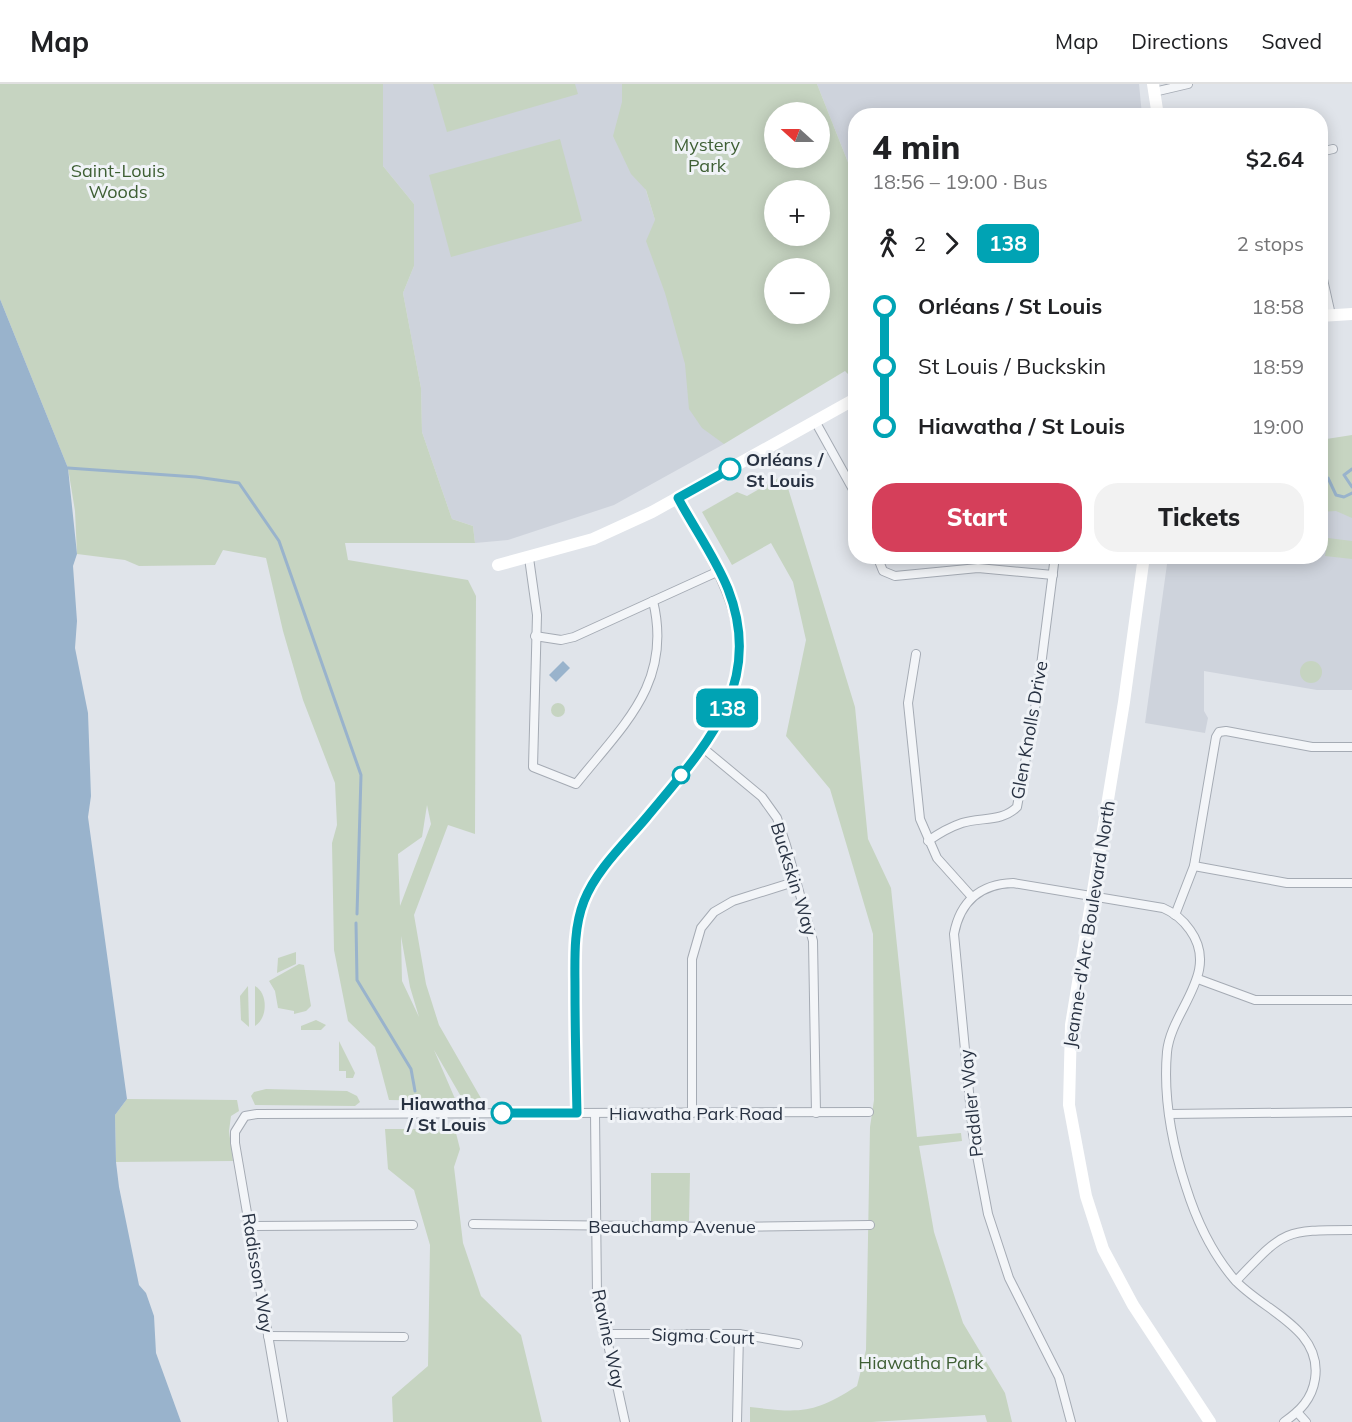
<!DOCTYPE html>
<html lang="en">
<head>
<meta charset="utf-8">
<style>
	:root { --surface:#fff; --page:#f2f2f2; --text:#202124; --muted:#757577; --line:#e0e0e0; --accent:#d53f5a }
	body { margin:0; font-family:Mulish,sans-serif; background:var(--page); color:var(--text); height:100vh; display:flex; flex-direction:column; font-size:22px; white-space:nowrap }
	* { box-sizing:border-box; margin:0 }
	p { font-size:20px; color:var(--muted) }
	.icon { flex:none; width:33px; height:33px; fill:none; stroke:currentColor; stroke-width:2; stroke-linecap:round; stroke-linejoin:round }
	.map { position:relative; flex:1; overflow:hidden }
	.details { position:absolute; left:848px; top:24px; width:480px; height:456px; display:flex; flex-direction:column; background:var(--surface); border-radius:24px; box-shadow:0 3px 15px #0003 }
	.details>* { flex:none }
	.badge { padding:0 12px; border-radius:9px; font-size:21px; line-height:39px }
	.needle { width:39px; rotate:291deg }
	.controls { position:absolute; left:764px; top:18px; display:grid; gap:12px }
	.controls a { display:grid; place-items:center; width:66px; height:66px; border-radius:50%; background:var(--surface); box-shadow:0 3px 15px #0003; font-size:30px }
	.map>.badge { position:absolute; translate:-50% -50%; box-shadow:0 0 0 3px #fff }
	.legs { display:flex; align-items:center; gap:9px; height:66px; padding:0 24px; font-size:20px }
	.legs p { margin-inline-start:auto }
	.head { display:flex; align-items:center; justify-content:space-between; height:102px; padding:0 24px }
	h1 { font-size:33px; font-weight:800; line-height:45px }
	.button { display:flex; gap:12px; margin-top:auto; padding:12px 24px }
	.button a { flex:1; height:69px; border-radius:24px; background:var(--accent); color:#fff; font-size:24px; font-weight:800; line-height:69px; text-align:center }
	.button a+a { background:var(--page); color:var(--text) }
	ul { padding:0 24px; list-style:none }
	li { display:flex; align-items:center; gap:21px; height:60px; font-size:22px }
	li i { display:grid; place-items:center; width:9px; height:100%; margin:0 8px; background:currentColor }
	li i::after { content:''; width:15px; height:15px; margin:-8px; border:4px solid; border-radius:50%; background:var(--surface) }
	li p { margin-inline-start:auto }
	li:first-child i { background:linear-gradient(#0000 50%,currentColor 0) }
	li:last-child i { background:linear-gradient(currentColor 50%,#0000 0) }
	header { display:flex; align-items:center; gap:36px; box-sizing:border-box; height:84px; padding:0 30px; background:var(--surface); border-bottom:2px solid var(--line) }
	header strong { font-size:28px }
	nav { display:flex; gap:33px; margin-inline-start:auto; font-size:21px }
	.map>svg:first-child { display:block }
	.built { fill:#ced3dc }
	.green { fill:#c6d4c1; fill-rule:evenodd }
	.water { fill:#99b3cc }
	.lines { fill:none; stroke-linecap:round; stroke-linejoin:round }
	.stream { stroke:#99b3cc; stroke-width:3 }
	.street-casing { stroke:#a5abb4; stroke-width:10 }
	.street { stroke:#f3f5f8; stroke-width:8 }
	.secondary { stroke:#fff; stroke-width:12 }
	.line-1-casing { stroke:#fff; stroke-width:14 }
	.line-1 { stroke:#00a3b4; stroke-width:9 }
	.stop-1-dot { fill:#fff; stroke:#00a3b4; stroke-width:3 }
	.labels { text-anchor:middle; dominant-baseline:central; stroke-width:6; stroke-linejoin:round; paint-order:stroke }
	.park-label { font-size:18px; fill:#3e5f34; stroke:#f0f3f7 }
	.stop-label { font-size:18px; font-weight:bold; fill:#283242; stroke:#f0f3f7; text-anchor:start }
	.street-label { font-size:18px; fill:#283242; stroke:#f0f3f7 }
</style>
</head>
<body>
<header>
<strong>Map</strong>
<nav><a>Map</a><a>Directions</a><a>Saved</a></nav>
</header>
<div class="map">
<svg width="1352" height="1338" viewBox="0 0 1352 1338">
	<rect width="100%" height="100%" fill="#e0e4ea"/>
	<g class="built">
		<polygon points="383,0 631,0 640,87 724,360 614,421 508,456 475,459 473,442 452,435 422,348 421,304 403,209 414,182 414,120 383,82"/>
		<polygon points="817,0 1139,0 1142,31 855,32 855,96"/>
		<polygon points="1352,424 1352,606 1317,606 1204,587 1204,627 1208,634 1205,649 1145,639 1168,473 1320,472 1320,428"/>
	</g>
	<g class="green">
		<path d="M0,0H383V82L414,120V182L403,209L421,304L422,348L452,435L473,442L475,459H345L348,476L468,496L476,512L475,750L448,741L414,831L426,900L439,941L482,1016H463L434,966L456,1017L389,1016L375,963L348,937L334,866L332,759L337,741L335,699L303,616L283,547L266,474L223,466L215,481L139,482L125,476L77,470L75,427L68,384L0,215ZM427,721L431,740L400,822L398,770L422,753ZM401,852L410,903L419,933L402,897Z"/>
		<polygon points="433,0 575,0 578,10 447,48"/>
		<path d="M622,0H817L855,96V285L848,290L845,287L724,360L702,344L689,325L685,280L665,209L646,157L655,136L646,106L631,90L613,52L622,18ZM774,28H819V74H774ZM774,106H819V152H774ZM819,184V230H774V184Z"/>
		<polygon points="560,55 582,137 451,173 429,91"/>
		<polygon points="1352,351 1352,434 1336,427 1320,428 1320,356"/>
		<path d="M784,391L855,623L868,755L891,804L917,1053L961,1049L962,1057L919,1062L934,1148L963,1239L1005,1309L1012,1338H987L985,1331L872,1338H750V1323C801,1329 813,1330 857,1302L866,1266L870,1043L874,1016L873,850L830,705L786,652L806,556L793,498L771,459L732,481L702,428L737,408L747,412Z"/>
		<polygon points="1328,454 1352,457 1352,475 1325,472"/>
		<circle cx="1311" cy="588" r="11"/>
		<circle cx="558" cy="626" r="7"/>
		<polygon points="296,868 296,880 277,889 278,874"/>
		<polygon points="299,880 304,881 311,922 306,927 294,930 294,927 278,924 275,907 269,897"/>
		<polygon points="248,902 249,943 241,936 240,912"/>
		<path d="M255,902C268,909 268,934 255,942Z"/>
		<polygon points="316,936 326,941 321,946 301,946 301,942"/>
		<polygon points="339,957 355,989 353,994 346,994 346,987 339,987"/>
		<polygon points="266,1005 347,1007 357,1012 360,1018 355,1022 255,1021 251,1012 254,1008"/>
		<polygon points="127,1015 237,1016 239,1027 231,1032 229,1047 233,1077 116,1078 115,1031"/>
		<polygon points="385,1045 455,1045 460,1065 454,1083 463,1159 481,1212 521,1251 542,1338 393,1338 392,1313 428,1282 430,1161 414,1106 388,1085"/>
		<polygon points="651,1089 690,1089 689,1137 651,1137"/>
	</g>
	<g class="water">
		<polygon points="0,215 68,384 77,470 73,482 77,537 75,564 88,629 91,712 88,733 127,1015 115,1031 116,1078 119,1103 139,1201 146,1209 154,1232 156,1269 181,1338 0,1338"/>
		<polygon points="563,577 570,584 556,598 549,591"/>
	</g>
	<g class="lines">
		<g class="stream">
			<polyline points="68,384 196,393 239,399 279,457 361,691 357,830"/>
			<polyline points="1352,385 1344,391 1352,403"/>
			<polyline points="1320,390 1328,394 1336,411 1344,413 1352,409"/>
			<polyline points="356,839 357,896 411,985 415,1007"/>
		</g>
		<defs>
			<g id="street">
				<polyline points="1154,8 1188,0"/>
				<polyline points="1320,68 1333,65"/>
				<polyline points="1320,182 1331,231"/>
				<polyline points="815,337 855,409"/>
				<polyline points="877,472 883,487 895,492 978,484 1053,491"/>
				<path d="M529,474L537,531L533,683L576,700C623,641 673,599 653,517"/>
				<polyline points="535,552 561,556 574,553 719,487"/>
				<polyline points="916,570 908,619 920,735 937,774 972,813"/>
				<polyline points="703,664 762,713 777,734 786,761 813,857 816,1029"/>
				<path d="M928,757C938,750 950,743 962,739C981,733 1002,738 1017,723L1037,613L1055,472"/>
				<polyline points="1194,782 1287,799 1352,799"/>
				<polyline points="1175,831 1194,782 1216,653 1219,648 1226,647 1312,663 1352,663"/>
				<polyline points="1198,895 1255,916 1352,916"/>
				<path d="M577,1029L575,855L584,816L601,789L713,650C770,555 722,498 678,414"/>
				<polyline points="595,1029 597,1210 625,1338"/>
				<polyline points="692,1029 692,875 701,844 714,828 733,817 797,797"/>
				<polyline points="1169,1030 1352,1028"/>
				<polyline points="473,1140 726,1143 870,1141"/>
				<polyline points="250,1142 413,1141"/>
				<path d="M1236,1197C1284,1147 1282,1146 1352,1146"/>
				<polyline points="606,1250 739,1250 798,1260"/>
				<polyline points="268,1252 404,1253"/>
				<polyline points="1297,1328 1306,1338"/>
				<polyline points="283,1338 235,1059 235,1048 245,1032 257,1030 869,1028"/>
				<polyline points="737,1338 739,1250"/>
				<path d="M1071,1338L1059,1293L1009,1194L988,1130L973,1050L954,850C960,818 980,800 1013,799L1163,824C1175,829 1183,836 1190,846C1221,889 1171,926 1167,968C1163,1013 1172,1060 1186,1103C1196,1135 1212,1169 1234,1195C1261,1226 1323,1244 1315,1295C1312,1315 1300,1327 1284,1338"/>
			</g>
		</defs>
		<use href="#street" class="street-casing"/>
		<use href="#street" class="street"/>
		<g class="secondary">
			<polyline points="1153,0 1158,32"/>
			<polyline points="1320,232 1352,230"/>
			<polyline points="1144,472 1124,618 1071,941 1069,1021 1086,1112 1103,1165 1133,1221 1210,1338"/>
			<polyline points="498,481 593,455 652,428 855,315"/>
		</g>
	</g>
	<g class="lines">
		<defs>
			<path id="line-1" d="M502,1029H577C576,988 575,947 575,906C575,876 573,845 584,817C596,786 625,759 646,734C703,665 766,602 728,505C715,473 694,444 678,414L730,385"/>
		</defs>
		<use href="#line-1" class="line-1-casing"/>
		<use href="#line-1" class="line-1"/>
	</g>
	<g class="stop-1-dot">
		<circle cx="730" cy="385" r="10"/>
		<circle cx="681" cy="691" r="8"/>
		<circle cx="502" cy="1029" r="10"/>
	</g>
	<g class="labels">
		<g class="park-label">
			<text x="707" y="60">Mystery<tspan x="707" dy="21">Park</tspan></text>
			<text x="118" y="86">Saint-Louis<tspan x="118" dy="21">Woods</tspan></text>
			<text x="921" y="1278">Hiawatha Park</text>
		</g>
		<g class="stop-label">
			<text x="746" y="375">Orléans /<tspan x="746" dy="21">St Louis</tspan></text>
			<text x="486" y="1019" text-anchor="end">Hiawatha<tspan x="486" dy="21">/ St Louis</tspan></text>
		</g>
		<g class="street-label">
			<text transform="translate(1029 646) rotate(-80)">Glen Knolls Drive</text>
			<text transform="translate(794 795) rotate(73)">Buckskin Way</text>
			<text transform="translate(1089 840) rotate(-81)">Jeanne-d'Arc Boulevard North</text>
			<text transform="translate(971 1019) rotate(-96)">Paddler Way</text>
			<text x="696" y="1029">Hiawatha Park Road</text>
			<text x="672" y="1142">Beauchamp Avenue</text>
			<text transform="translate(258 1189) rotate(81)">Radisson Way</text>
			<text transform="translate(703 1252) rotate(2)">Sigma Court</text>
			<text transform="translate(609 1255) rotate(78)">Ravine Way</text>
		</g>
	</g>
</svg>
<div class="controls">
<a><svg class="needle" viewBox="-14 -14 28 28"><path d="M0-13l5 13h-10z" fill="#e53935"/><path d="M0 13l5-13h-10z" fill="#757577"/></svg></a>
<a>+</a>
<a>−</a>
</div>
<b class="badge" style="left:727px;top:624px;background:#00a3b4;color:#fff">138</b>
<section class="details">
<div class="head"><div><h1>4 min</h1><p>18:56 – 19:00 · Bus</p></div><b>$2.64</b></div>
<div class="legs"><svg class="icon" aria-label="walk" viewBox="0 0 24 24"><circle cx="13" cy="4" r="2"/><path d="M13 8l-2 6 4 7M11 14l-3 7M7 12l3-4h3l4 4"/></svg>2<svg class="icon" aria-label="forward" viewBox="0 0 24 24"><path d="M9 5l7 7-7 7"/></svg><b class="badge" style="background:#00a3b4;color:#fff">138</b><p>2 stops</p></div>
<ul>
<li><i style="color:#00a3b4"></i><b>Orléans / St Louis</b><p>18:58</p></li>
<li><i style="color:#00a3b4"></i><span>St Louis / Buckskin</span><p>18:59</p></li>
<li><i style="color:#00a3b4"></i><b>Hiawatha / St Louis</b><p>19:00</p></li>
</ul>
<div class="button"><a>Start</a><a>Tickets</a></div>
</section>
</div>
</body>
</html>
